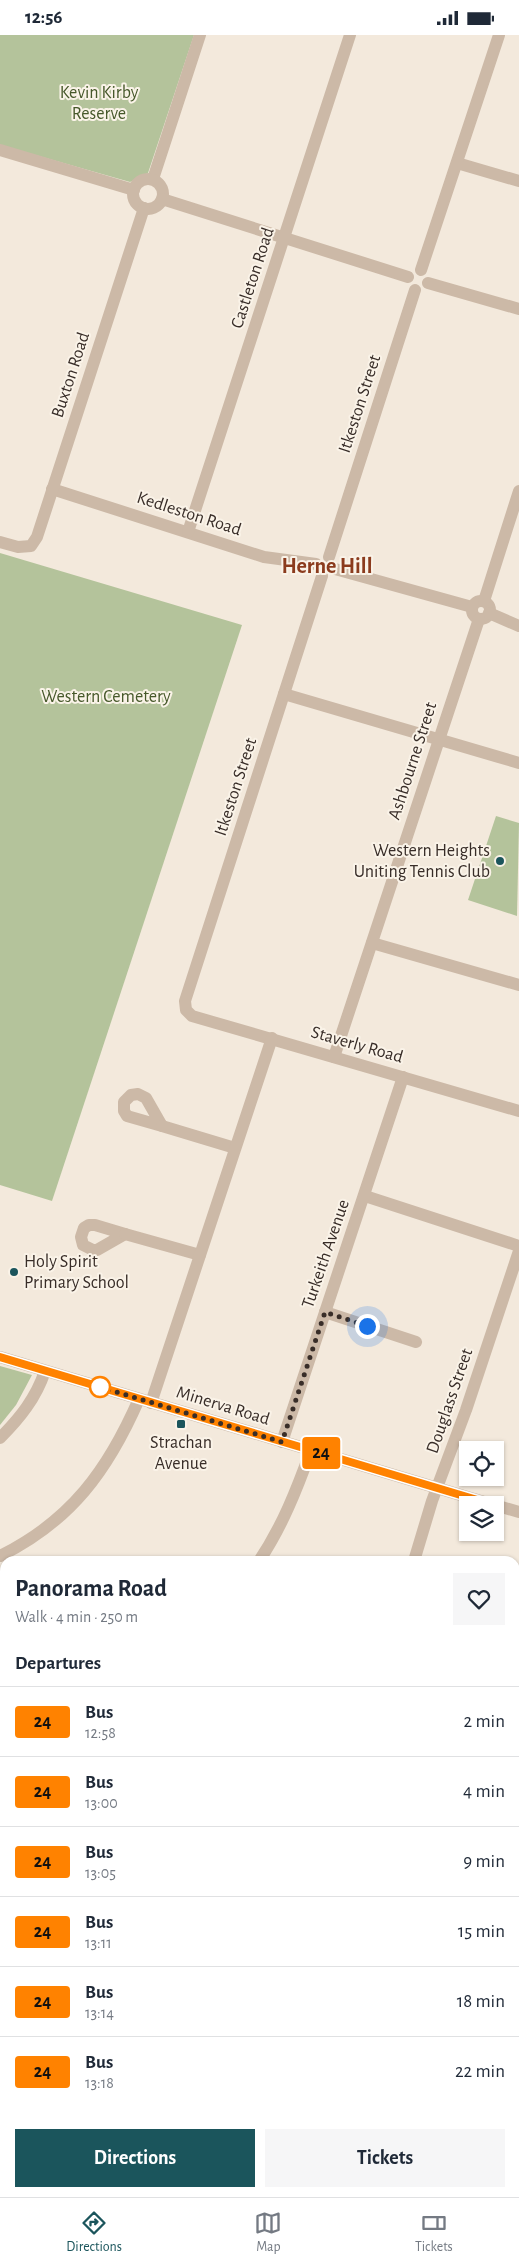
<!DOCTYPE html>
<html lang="en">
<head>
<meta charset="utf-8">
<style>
	:root { --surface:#fff; --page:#f6f6f7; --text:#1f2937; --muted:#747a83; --line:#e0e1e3; --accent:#1b555c }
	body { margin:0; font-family:"Alegreya Sans",sans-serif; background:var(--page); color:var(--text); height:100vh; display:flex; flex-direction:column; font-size:19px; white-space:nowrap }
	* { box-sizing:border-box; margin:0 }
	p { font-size:16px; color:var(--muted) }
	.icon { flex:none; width:28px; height:28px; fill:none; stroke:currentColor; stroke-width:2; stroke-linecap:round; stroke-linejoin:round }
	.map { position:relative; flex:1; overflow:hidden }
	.side { position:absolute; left:0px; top:1521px; width:520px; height:641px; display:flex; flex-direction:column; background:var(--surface); border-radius:15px 15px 0 0; box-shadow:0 1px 4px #0004 }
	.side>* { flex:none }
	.badge { padding:0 10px; border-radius:4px; font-size:18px; line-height:32px }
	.tools { position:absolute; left:459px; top:1406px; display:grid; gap:10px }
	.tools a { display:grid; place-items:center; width:45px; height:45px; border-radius:0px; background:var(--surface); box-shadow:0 1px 4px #0004; font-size:25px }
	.you { position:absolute; width:25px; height:25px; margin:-12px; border:4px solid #fff; border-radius:50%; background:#1a73e8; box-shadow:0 0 0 8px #1a73e833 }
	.map>.badge { position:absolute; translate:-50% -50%; box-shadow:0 0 0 2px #fff }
	h2 { padding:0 15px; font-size:19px; line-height:45px }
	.round { display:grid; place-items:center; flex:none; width:52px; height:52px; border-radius:0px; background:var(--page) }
	.summary { display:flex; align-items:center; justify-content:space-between; height:85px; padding:0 15px }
	h1 { font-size:24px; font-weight:700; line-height:38px }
	.primary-button { display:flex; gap:10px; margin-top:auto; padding:10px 15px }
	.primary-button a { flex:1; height:58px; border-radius:0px; background:var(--accent); color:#fff; font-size:20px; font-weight:700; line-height:58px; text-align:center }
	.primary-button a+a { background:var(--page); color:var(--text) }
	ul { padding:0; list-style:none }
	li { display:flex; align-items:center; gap:15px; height:70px; padding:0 15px; border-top:1px solid var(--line) }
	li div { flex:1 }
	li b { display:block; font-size:19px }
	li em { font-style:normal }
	li .badge { min-width:55px; font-weight:700; text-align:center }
	.status { display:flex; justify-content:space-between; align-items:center; height:35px; padding:0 25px; background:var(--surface); direction:ltr }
	.status svg { height:14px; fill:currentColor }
	.menu { display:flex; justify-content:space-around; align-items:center; height:70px; border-top:1px solid var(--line); background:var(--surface); font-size:14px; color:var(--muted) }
	.menu a { display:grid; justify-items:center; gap:2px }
	.menu .active { color:var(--accent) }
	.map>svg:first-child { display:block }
	.green { fill:#b4c39b }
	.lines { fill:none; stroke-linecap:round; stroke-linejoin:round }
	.minor { stroke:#ccb9a7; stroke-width:12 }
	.line-casing { stroke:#fff; stroke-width:11 }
	.line { stroke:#ff8200; stroke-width:8 }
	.walk { stroke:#382d28; stroke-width:5; stroke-dasharray:0 9 }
	.poi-dot { fill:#1b555c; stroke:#faf3e8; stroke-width:2 }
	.stop-dot { fill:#fff; stroke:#ff8200; stroke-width:2.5 }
	.labels { text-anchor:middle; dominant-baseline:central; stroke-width:4; stroke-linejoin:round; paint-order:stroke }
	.park-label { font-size:18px; fill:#46582a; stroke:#faf3e8 }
	.street-label { font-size:18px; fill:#382d28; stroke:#faf3e8 }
	.poi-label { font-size:18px; fill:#382d28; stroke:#faf3e8; text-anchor:end }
	.district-label { font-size:22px; font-weight:bold; fill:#8b3b1d; stroke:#faf3e8 }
</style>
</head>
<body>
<div class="status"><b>12:56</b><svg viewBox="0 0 49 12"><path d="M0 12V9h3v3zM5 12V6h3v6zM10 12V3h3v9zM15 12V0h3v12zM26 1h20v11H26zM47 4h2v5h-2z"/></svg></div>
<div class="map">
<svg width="519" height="2162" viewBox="0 0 519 2162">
	<rect width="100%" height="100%" fill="#f3e9dc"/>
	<g class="green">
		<polygon points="0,0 194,0 148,138 130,147 0,110"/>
		<polygon points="0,518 242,590 52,1166 0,1150"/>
		<polygon points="496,781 519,788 517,881 468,865"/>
		<polygon points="0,1331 32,1340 16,1370 0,1390"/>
	</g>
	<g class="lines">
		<g class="minor">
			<polyline points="0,115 134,155"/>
			<polyline points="457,128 519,146"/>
			<polyline points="153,144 200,0"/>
			<circle cx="148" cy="159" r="15"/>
			<polyline points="162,164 408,242"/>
			<polyline points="421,235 499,0"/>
			<polyline points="428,248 519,274"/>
			<polyline points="52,454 264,522 316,529"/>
			<polyline points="188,497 350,0"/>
			<polyline points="0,507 18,512 31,511 37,502 144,173"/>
			<polyline points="329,522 415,255"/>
			<polyline points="335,534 472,572"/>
			<polyline points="322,541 185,966 186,975 192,981 519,1076"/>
			<circle cx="481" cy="575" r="9"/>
			<polyline points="484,566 519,456"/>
			<polyline points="489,578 519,591"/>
			<polyline points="284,659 519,728"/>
			<polyline points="372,908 519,950"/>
			<polyline points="334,1022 479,584"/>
			<polygon points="138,1059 146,1063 162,1091 127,1081 124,1076 124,1067 131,1060"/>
			<polyline points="162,1091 235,1113"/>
			<polyline points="365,1161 519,1211"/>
			<polygon points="89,1190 95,1190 125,1199 97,1215 93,1215 83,1210 81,1202 84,1193"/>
			<polyline points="125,1199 200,1220"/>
			<polyline points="325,1277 416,1307"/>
			<polyline points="0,1322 494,1470"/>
			<polyline points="151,1368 272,1003"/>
			<path d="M0,1403C20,1383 36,1363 45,1336"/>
			<polyline points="282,1407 403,1042"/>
			<polyline points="495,1470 519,1477"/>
			<path d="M0,1521C71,1486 108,1435 139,1364"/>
			<path d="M259,1526C282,1492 297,1454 311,1415"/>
			<polyline points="414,1526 432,1466 466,1375 519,1216"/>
			<polyline points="0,1720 5,1738"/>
			<polyline points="515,1721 519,1714"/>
			<polyline points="0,1899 5,1898"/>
			<polyline points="0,2062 5,2045"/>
			<polyline points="515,2116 519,2103"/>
			<polyline points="346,2158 361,2162"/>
			<polyline points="142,2162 144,2158"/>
			<polyline points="227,2162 229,2158"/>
			<polyline points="501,2162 502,2158"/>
		</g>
	</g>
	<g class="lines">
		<defs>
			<polyline id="line" points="0,1322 494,1470"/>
		</defs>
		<use href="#line" class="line-casing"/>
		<use href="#line" class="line"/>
		<polyline class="walk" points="100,1352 282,1407 325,1277 367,1291"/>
	</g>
	<g class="poi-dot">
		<circle cx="500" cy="826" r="5"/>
		<circle cx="14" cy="1237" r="5"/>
		<rect x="176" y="1384" width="10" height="10" rx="2.5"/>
	</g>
	<circle class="stop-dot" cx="100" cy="1352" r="10"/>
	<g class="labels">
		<g class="park-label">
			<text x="99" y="58">Kevin Kirby<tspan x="99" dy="21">Reserve</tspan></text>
			<text x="106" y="662">Western Cemetery</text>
		</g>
		<g class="street-label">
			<text transform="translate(253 243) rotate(-72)">Castleton Road</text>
			<text transform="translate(71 340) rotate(-72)">Buxton Road</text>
			<text transform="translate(360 369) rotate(-72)">Itkeston Street</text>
			<text transform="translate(189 479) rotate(18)">Kedleston Road</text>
			<text transform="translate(413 726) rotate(-72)">Ashbourne Street</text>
			<text transform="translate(236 752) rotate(-72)">Itkeston Street</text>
			<text transform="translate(357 1010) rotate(16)">Staverly Road</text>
			<text transform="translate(326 1219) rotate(-71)">Turkeith Avenue</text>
			<text transform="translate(450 1366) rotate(-71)">Douglass Street</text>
			<text transform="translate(223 1371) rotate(17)">Minerva Road</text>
		</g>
		<g class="poi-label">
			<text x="490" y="816">Western Heights<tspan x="490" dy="21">Uniting Tennis Club</tspan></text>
			<text x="24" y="1227" text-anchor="start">Holy Spirit<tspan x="24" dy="21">Primary School</tspan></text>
			<text x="181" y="1408" text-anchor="middle">Strachan<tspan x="181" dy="21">Avenue</tspan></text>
		</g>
		<g class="district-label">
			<text x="327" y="531">Herne Hill</text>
		</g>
	</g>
</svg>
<div class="tools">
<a><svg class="icon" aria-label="locate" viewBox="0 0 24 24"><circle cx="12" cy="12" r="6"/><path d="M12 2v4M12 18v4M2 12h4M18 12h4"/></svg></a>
<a><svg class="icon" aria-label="layers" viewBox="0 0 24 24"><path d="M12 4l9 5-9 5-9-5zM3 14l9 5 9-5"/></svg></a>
</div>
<div class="you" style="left:367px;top:1291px"></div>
<b class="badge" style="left:321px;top:1418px;background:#ff8200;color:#111">24</b>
<section class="side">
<div class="summary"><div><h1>Panorama Road</h1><p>Walk · 4 min · 250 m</p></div><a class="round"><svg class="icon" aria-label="heart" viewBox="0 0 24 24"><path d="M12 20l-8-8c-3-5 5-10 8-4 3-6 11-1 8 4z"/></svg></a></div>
<h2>Departures</h2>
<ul>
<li><span class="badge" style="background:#ff8200;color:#111">24</span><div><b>Bus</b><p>12:58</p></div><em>2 min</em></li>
<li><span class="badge" style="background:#ff8200;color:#111">24</span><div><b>Bus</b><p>13:00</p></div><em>4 min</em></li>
<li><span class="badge" style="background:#ff8200;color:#111">24</span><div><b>Bus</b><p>13:05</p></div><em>9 min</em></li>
<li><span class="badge" style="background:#ff8200;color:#111">24</span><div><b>Bus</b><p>13:11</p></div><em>15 min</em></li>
<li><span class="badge" style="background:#ff8200;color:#111">24</span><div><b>Bus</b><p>13:14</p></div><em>18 min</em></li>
<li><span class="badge" style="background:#ff8200;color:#111">24</span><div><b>Bus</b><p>13:18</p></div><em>22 min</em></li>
</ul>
<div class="primary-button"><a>Directions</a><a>Tickets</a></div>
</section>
</div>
<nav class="menu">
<a class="active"><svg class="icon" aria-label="directions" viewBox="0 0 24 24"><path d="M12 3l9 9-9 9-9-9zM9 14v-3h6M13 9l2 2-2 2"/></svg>Directions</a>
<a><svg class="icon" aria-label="map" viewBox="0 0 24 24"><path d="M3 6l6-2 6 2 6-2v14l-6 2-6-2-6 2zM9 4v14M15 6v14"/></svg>Map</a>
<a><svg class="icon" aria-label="tickets" viewBox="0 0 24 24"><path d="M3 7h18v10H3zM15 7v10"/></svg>Tickets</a>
</nav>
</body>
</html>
